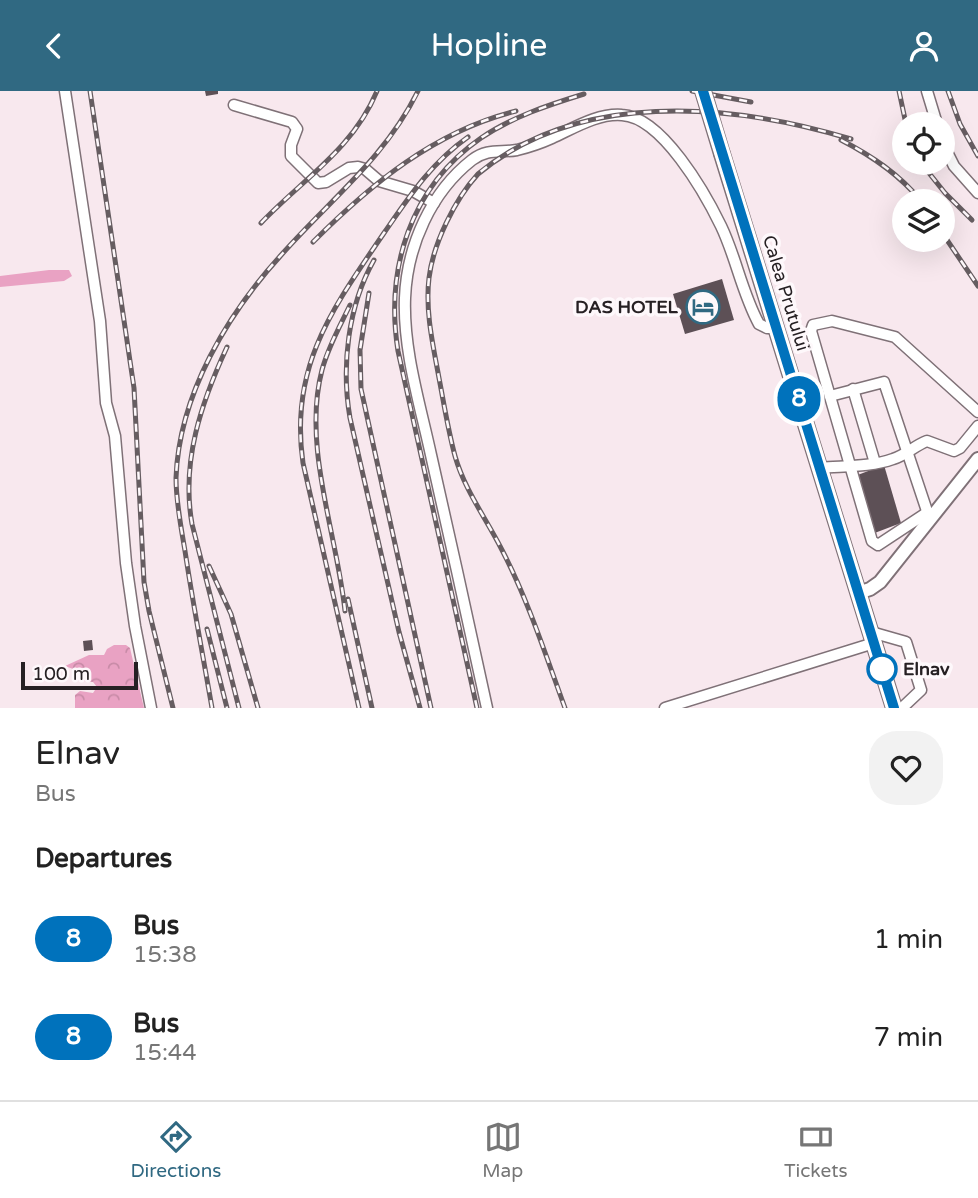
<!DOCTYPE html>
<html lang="en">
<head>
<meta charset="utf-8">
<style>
	:root { --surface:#fff; --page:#f2f2f2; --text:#222; --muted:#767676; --line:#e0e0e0; --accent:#306982 }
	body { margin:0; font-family:"Varela Round",sans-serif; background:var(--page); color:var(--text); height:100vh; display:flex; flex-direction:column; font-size:26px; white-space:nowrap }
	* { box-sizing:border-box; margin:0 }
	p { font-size:23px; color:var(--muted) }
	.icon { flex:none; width:38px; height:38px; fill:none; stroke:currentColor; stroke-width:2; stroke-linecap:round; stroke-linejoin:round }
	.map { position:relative; height:617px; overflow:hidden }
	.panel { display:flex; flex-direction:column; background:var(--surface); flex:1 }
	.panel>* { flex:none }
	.badge { padding:0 14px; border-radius:23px; font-size:24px; line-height:46px }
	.buttons { position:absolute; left:892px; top:21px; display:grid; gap:14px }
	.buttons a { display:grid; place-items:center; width:63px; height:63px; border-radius:50%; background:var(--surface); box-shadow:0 7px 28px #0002; font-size:35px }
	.scale { position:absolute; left:21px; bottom:18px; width:117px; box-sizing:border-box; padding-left:7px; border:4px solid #262023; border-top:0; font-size:19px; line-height:24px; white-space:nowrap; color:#262023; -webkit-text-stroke:5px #fef8fb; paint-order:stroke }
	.map>.badge { position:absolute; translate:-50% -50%; box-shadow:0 0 0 4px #fff }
	h2 { padding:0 35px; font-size:26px; line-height:63px }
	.round { display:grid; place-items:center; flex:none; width:74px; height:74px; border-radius:28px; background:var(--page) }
	.summary { display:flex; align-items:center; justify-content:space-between; height:119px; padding:0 35px }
	h1 { font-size:33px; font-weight:600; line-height:52px }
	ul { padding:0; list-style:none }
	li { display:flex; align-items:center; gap:21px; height:98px; padding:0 35px }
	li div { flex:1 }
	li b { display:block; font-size:26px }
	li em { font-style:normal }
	li .badge { min-width:77px; font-weight:700; text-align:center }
	header { display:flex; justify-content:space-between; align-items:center; height:91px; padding:0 35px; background:var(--accent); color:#fff; font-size:32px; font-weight:600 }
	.dock { display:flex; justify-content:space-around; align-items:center; height:98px; border-top:2px solid var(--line); background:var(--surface); font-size:19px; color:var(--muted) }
	.dock a { display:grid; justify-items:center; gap:4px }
	.dock .on { color:var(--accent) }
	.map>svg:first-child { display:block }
	.green { fill:#e9a2c3 }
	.forest { fill:url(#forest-crowns) }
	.building { fill:#5d5056 }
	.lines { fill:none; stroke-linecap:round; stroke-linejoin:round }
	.minor-casing { stroke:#7f7177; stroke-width:13 }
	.major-casing { stroke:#7f7177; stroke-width:16 }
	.highway-casing { stroke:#7f7177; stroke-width:18 }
	.minor { stroke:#fff; stroke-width:10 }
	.major { stroke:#fff; stroke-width:12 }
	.highway { stroke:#fff; stroke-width:14 }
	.rail-casing { stroke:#665d61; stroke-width:5 }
	.rail { stroke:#fef8fb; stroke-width:2.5; stroke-dasharray:8; stroke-linecap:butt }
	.highway-bridge-casing { stroke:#7f7177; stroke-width:18; stroke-linecap:butt }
	.highway-bridge { stroke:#fff; stroke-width:14 }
	.line-casing { stroke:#fff; stroke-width:16 }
	.line { stroke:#0072bc; stroke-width:10 }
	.stop-dot { fill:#fff; stroke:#0072bc; stroke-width:3.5 }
	.labels { text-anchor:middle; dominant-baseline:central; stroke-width:7; stroke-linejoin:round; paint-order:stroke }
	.street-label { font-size:18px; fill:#262023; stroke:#fef8fb }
	.poi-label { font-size:18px; font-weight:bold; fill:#262023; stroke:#fef8fb; text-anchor:end }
	.stop-label { font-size:18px; font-weight:bold; fill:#262023; stroke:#fef8fb; text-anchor:start }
</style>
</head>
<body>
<header><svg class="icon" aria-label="back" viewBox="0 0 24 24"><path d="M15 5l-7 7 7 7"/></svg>Hopline<svg class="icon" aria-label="person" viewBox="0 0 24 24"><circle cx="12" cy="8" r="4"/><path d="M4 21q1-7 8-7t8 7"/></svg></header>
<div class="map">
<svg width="978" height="617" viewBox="0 0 978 617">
	<defs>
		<pattern id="forest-crowns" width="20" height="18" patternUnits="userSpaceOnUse" patternTransform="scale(1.75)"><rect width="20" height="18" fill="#e9a2c3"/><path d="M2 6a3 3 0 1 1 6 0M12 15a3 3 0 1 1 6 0" fill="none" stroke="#c88ba7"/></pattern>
	</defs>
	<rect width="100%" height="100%" fill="#f8e8ee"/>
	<polygon class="green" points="49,179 69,179 72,185 64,190 0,196 0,185"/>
	<polygon class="forest" points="114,554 126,554 130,557 144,617 75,617 75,604 80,600 93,602 97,596 93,591 74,589 73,578 65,575 89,564 104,564 107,558"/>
	<g class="building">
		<polygon points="205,0 218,0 218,3 206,5"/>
		<polygon points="722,188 734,229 685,243 673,203"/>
		<polygon points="884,374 901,432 872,443 855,385"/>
		<polygon points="92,549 93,559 84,560 83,550"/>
	</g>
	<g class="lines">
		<defs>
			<g id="minor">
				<polyline points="65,0 100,230 106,312 115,345 126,472 135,535 151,617"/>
				<polyline points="927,0 937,33"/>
				<polyline points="234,14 292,31 297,38 291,54 291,65 318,92 326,91 349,77 358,76 365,78 379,90 413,100 434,112"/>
				<polyline points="943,53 954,75 978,102"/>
				<polyline points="853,298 875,372"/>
				<polyline points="830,305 884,291 929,426"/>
				<path d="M821,377C843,375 871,376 893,368C906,364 914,355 927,350L954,360L960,357L978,335"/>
				<polyline points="928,421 878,454 872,450 811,240 813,234 832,230 895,246 978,321"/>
				<polyline points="871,541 906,551 921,599 902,617"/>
				<path d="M487,617C469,533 450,448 431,364C420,313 403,259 405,207C407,155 431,101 472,69C488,57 500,62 517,59C529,56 541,52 552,47C574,37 598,22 622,24C662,26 705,102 721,135C736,166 742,202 759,233L767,237H776"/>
				<polyline points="665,617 874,552"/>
			</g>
			<polyline id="major" points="858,502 870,498 880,491 978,368"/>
			<polyline id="highway" points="722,63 894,617"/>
		</defs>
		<use href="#minor" class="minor-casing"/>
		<use href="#major" class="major-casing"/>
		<use href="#highway" class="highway-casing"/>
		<use href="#minor" class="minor"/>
		<use href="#major" class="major"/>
		<use href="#highway" class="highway"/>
		<defs>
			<g id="rail">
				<polyline points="90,0 134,297 144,491 149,520 173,617"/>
				<polyline points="692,0 751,11"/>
				<polyline points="899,0 906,33"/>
				<polyline points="948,0 960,33 978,65"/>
				<path d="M841,49C872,65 899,83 921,110"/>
				<polyline points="921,72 945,102 972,129"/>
				<path d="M261,132C303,88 353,58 377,0"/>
				<polyline points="943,143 978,195"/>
				<path d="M313,151C371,93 435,40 516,20"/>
				<path d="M374,169C348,215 341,275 350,327L399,541L420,617"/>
				<polyline points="369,202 360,259 361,298 431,617"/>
				<path d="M227,256C201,312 181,371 192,433L239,617"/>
				<polyline points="209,475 231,523 258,617"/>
				<polyline points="348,508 372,617"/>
				<path d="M345,520C337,443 302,355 322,279C328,256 340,235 350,214"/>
				<polyline points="207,538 227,617"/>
				<path d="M212,617C203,565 193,513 185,460C181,436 176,411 176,387C179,303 228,222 283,162C331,108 385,67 418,0"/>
				<path d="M359,617L303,372C289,275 333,217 384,142C409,106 431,72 468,46"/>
				<path d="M477,617L398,260C385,178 410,96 481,47C512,26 548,14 584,3"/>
				<path d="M565,617C546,565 528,509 502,459C486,427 465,400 455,365C448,339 444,313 439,287C433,254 425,220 429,187C433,153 455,108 478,83C578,0 728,11 851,48"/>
			</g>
		</defs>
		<use href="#rail" class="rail-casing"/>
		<use href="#rail" class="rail"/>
		<defs>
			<polyline id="highway-bridge" points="703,0 722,63"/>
		</defs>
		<use href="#highway-bridge" class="highway-bridge-casing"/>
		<use href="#highway-bridge" class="highway-bridge"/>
	</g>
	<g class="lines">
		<defs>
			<polyline id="line" points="703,0 894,617"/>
		</defs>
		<use href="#line" class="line-casing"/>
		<use href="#line" class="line"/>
	</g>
	<defs>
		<symbol id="hotel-ring" viewBox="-11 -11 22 22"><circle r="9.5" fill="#fef8fb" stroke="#306982" stroke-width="1.5"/><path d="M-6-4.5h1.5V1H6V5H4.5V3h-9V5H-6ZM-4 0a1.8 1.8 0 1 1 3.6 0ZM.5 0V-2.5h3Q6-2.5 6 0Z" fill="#306982"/></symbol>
	</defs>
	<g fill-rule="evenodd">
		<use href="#hotel-ring" x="684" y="197" width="38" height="38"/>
	</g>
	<circle class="stop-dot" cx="882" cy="578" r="14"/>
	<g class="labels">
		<g class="street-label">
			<text transform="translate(786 202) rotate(73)">Calea Prutului</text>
		</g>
		<g class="poi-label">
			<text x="678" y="216">DAS HOTEL</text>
		</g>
		<g class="stop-label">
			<text x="903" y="578">Elnav</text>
		</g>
	</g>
</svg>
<div class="buttons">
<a><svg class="icon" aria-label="locate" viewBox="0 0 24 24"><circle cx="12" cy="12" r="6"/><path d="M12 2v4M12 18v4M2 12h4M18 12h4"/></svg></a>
<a><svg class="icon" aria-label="layers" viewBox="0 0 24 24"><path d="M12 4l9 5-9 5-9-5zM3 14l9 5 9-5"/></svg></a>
</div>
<div class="scale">100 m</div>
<b class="badge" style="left:799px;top:308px;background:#0072bc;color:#fff">8</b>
</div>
<section class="panel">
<div class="summary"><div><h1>Elnav</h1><p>Bus</p></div><a class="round"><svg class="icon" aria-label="heart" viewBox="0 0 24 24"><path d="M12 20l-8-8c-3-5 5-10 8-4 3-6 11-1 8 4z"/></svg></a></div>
<h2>Departures</h2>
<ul>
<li><span class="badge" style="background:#0072bc;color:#fff">8</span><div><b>Bus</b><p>15:38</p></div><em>1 min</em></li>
<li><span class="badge" style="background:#0072bc;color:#fff">8</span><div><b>Bus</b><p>15:44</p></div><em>7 min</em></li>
</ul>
</section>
<nav class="dock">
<a class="on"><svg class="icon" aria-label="directions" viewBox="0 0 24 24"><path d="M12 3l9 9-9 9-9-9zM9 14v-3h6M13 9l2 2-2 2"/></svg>Directions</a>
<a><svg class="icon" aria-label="map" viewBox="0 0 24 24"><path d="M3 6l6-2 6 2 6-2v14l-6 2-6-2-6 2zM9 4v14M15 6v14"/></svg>Map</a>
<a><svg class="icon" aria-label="tickets" viewBox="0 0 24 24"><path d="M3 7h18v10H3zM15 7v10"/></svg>Tickets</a>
</nav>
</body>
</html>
